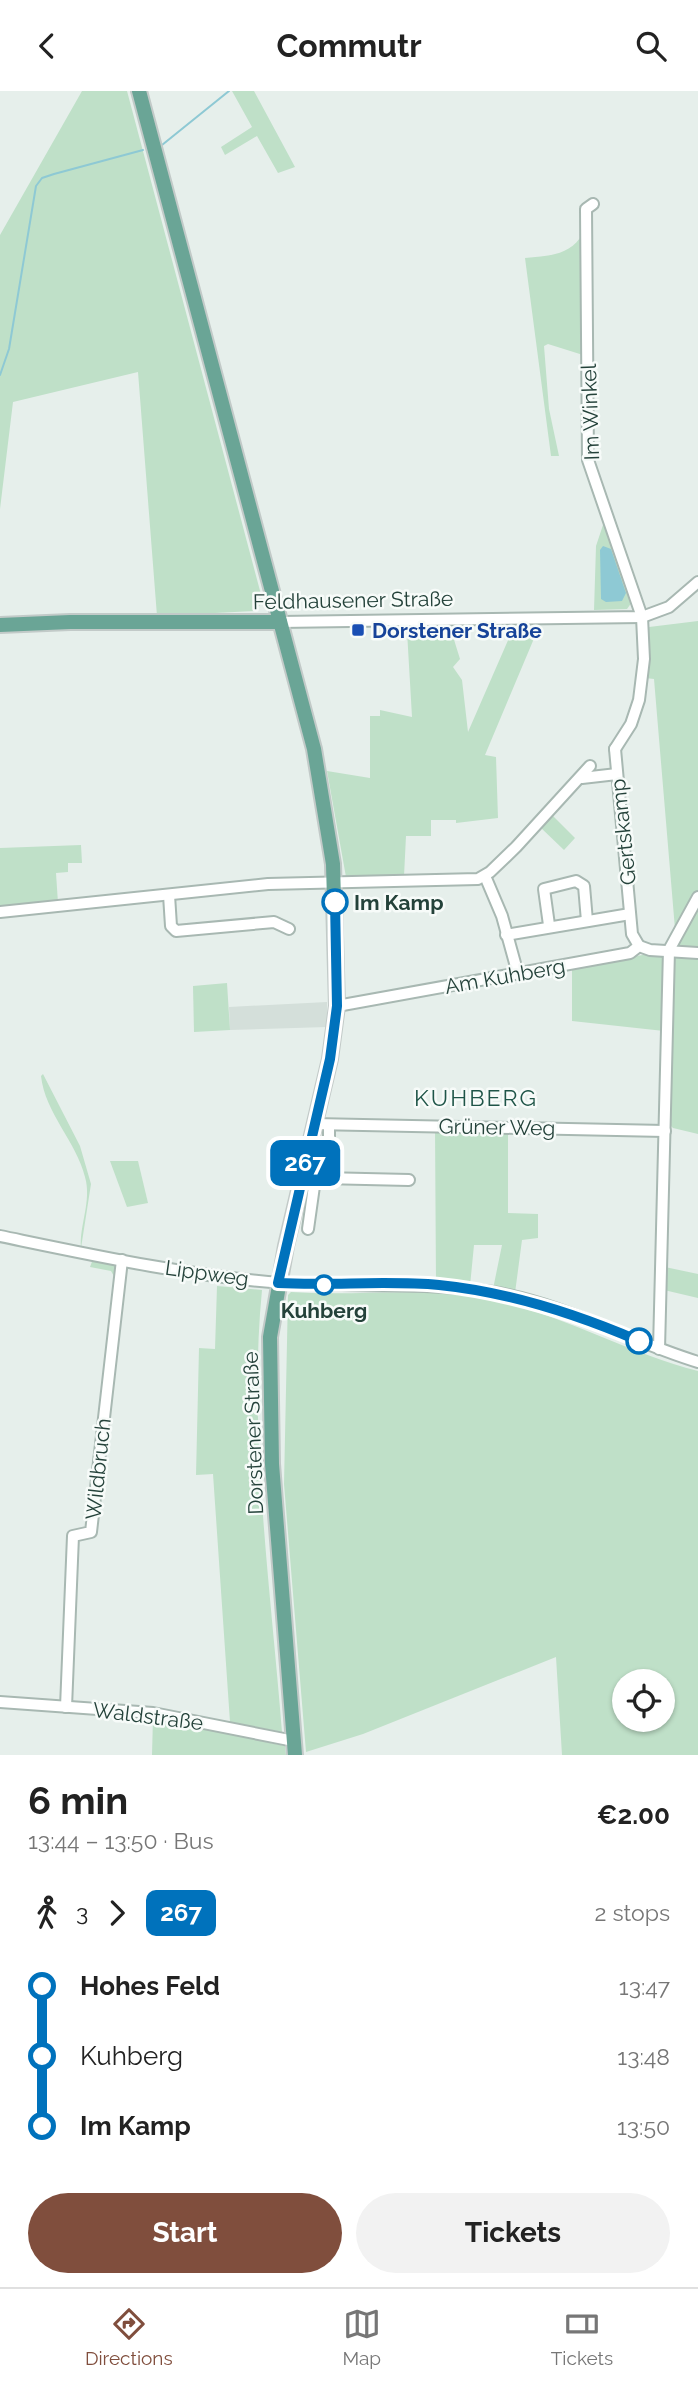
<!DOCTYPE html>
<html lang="en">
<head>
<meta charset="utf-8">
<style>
	:root { --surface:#fff; --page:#f2f2f2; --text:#222; --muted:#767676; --line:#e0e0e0; --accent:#804e3d }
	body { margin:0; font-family:Raleway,sans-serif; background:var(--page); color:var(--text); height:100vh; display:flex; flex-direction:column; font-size:26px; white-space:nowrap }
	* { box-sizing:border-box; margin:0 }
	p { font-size:23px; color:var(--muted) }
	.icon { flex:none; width:38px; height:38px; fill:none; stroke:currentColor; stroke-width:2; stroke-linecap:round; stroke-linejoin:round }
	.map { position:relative; height:1664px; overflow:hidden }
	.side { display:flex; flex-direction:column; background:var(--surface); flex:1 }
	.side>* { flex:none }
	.badge { padding:0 14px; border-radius:10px; font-size:24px; line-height:46px }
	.tools { position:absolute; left:612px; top:1578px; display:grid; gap:14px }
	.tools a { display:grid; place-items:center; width:63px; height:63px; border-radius:50%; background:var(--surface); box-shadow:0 2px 5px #0004; font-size:35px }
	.map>.badge { position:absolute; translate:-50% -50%; box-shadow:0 0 0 4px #fff }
	.legs { display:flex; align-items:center; gap:10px; height:77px; padding:0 28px; font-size:23px }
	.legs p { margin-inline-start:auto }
	.summary { display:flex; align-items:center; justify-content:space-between; height:119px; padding:0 28px }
	h1 { font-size:38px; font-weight:700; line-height:52px }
	.action { display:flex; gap:14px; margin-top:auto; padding:14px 28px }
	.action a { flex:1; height:80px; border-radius:42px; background:var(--accent); color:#fff; font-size:28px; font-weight:700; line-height:80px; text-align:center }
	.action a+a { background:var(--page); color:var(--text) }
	ul { padding:0 28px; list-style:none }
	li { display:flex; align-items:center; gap:24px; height:70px; font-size:26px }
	li i { display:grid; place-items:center; width:10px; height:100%; margin:0 9px; background:currentColor }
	li i::after { content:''; width:18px; height:18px; margin:-9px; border:5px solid; border-radius:50%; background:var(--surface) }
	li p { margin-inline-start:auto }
	li:first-child i { background:linear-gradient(#0000 50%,currentColor 0) }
	li:last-child i { background:linear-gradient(currentColor 50%,#0000 0) }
	header { display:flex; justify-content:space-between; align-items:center; height:91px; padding:0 28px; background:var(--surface); font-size:32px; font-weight:700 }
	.tab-bar { display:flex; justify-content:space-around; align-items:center; height:98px; border-top:2px solid var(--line); background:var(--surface); font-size:19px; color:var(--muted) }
	.tab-bar a { display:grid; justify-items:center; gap:4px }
	.tab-bar .selected { color:var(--accent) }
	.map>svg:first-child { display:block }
	.built { fill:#d4dfda }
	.green { fill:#bfe0c8; fill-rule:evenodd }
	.water { fill:#8ec9d4 }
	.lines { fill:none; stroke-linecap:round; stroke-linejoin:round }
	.stream { stroke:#8ec9d4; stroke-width:2 }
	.minor-casing { stroke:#a8b8b2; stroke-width:14 }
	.major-casing { stroke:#c2cac8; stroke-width:18 }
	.minor { stroke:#fff; stroke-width:10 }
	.major { stroke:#6aa596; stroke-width:14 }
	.line-1-casing { stroke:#fff; stroke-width:16 }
	.line-1 { stroke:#0072bc; stroke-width:10 }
	.transit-dot { fill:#1a4fb4; stroke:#f7fbf9; stroke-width:2.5 }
	.stop-1-dot { fill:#fff; stroke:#0072bc; stroke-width:3.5 }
	.labels { text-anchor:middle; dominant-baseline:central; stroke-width:5; stroke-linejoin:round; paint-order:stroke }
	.street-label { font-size:21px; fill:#24423a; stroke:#f7fbf9 }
	.transit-label { font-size:21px; font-weight:bold; fill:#164399; stroke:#f7fbf9; text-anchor:start }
	.stop-label { font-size:21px; font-weight:bold; fill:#24423a; stroke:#f7fbf9; text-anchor:start }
	.neighbourhood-label { font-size:23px; letter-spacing:2px; fill:#1f5548; stroke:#f7fbf9 }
</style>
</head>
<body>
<header><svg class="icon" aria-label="back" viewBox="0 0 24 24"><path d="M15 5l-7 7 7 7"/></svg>Commutr<svg class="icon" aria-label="search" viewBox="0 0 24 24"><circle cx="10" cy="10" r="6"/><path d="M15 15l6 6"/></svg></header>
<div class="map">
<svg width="698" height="1664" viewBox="0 0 698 1664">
	<rect width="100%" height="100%" fill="#e6efeb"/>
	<polygon class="built" points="327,911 327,936 230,939 229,916"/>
	<g class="green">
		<polygon points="82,0 127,0 263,511 254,520 157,525 138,281 13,311 0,418 0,144"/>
		<polygon points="232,0 254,0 295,76 278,82 257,45 225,64 221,56 252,36"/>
		<path d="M580,147L583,264L548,253L544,255L549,318L559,365H551L525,167C546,165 567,165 580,147Z"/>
		<polygon points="605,428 632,511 627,518 594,519 596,455"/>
		<polygon points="698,530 698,802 675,838 654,588 645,587 646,540 649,536"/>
		<polygon points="513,538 538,538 485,664 496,666 498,727 456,732 456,729 431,729 431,745 406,745 404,785 346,786 327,680 370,687 370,625 380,625 380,619 412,626 407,540 451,539 460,568 453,576 462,589 468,641"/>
		<polygon points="551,723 575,747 564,759 539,735"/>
		<polygon points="81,754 82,772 68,772 68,781 56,782 58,812 0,818 0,757"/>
		<polygon points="698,814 698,858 679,855 676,849"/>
		<polygon points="660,861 666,869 664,940 572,930 572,876"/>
		<polygon points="676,864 698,867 698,1043 673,1037 668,1032 672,866"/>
		<polygon points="227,892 230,939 194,941 193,895"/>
		<path d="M43,983L80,1055L91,1093L81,1157C79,1135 92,1110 85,1086C76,1050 45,1022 41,985Z"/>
		<polygon points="435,1037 508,1040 508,1122 538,1123 538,1147 522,1149 515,1202 493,1198 502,1154 474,1154 470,1195 436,1191"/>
		<polygon points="110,1070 138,1070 148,1112 127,1116"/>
		<polygon points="93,1168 113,1172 117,1176 115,1187 111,1180 90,1176"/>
		<polygon points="665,1176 698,1183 698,1207 664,1199"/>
		<path d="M217,1195L262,1199C248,1340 271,1499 282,1641L230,1631L213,1383L196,1384L199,1257L215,1258Z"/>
		<path d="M291,1201C359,1206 428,1194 495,1209C565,1225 628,1262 698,1280V1664H562L556,1566L363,1643L306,1661L284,1393L288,1204ZM625,1591H663V1629H625Z"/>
		<polygon points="153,1627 285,1655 286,1664 152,1664"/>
	</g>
	<polygon class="water" points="603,455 611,458 626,502 622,510 606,511 601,508 600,459"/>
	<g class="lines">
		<g class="stream">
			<polyline points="162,54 229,0"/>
			<polyline points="0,284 9,258 36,95 42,87 54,83 143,59"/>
		</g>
		<defs>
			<g id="minor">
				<polyline points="593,113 586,118 588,369 642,526 644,568 639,609 631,633 615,658"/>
				<polyline points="280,531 642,526 669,516 698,491"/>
				<polyline points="615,658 632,843 639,855"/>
				<polyline points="582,687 617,683"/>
				<polyline points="485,785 502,825 518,883"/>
				<polyline points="169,804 171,835 176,840 274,831 289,838"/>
				<polyline points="0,821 268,793 478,788 490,781 516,756 590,675"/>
				<polyline points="549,834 544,798 576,790 584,795 587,830"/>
				<polyline points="506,844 630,823"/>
				<polyline points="337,915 630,862 639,855 650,859 698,862"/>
				<polyline points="314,1033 665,1040"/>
				<polyline points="322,1087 409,1089"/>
				<polyline points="308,1138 315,1088 322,1087 329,1054 329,1034"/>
				<path d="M0,1145C92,1164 188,1185 282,1192C352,1197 423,1190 493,1201C565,1213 629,1250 698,1271"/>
				<polyline points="659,1258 669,859 698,806"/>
				<polyline points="0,1611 153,1622 294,1650"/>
				<polyline points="66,1616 73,1445 91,1441 122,1169"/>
			</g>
			<g id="major">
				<polyline points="139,0 314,658 333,773 337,915 330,968 286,1155 270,1246 272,1373 295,1664"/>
				<polyline points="0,534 70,531 280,531"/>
			</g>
		</defs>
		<use href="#minor" class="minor-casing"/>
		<use href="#major" class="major-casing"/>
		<use href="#minor" class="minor"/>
		<use href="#major" class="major"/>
	</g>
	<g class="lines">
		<defs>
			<path id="line-1" d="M335,811L337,915L330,968L278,1192C332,1195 386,1189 439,1194C509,1201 574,1222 639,1250"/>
		</defs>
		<use href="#line-1" class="line-1-casing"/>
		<use href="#line-1" class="line-1"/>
	</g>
	<rect class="transit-dot" x="351" y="532" width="14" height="14" rx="3.5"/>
	<g class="stop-1-dot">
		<circle cx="335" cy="811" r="12"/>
		<circle cx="324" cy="1194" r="9"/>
		<circle cx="639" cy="1250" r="12"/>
	</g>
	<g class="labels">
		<g class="street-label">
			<text transform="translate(590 321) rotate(-92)">Im Winkel</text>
			<text transform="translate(353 509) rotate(-1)">Feldhausener Straße</text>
			<text transform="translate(623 741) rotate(-96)">Gertskamp</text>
			<text transform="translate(505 885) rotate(-10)">Am Kuhberg</text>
			<text transform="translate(497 1036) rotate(1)">Grüner Weg</text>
			<text transform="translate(207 1182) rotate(8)">Lippweg</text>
			<text transform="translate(253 1342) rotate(-92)">Dorstener Straße</text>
			<text transform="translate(98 1378) rotate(-84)">Wildbruch</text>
			<text transform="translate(148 1625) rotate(7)">Waldstraße</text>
		</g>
		<g class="transit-label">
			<text x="372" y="539">Dorstener Straße</text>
		</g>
		<g class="stop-label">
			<text x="354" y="811">Im Kamp</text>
			<text x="324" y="1219" text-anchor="middle">Kuhberg</text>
		</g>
		<g class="neighbourhood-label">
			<text x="476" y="1006">KUHBERG</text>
		</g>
	</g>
</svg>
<div class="tools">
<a><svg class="icon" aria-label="locate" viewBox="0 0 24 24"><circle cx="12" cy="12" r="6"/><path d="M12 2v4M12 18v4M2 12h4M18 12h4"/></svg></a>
</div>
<b class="badge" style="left:305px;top:1072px;background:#0072bc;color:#fff">267</b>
</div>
<section class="side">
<div class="summary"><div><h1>6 min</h1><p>13:44 – 13:50 · Bus</p></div><b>€2.00</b></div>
<div class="legs"><svg class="icon" aria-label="walk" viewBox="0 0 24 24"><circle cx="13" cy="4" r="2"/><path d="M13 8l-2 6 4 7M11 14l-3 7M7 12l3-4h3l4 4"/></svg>3<svg class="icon" aria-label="forward" viewBox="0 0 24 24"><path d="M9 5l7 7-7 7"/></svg><b class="badge" style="background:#0072bc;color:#fff">267</b><p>2 stops</p></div>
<ul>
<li><i style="color:#0072bc"></i><b>Hohes Feld</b><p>13:47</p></li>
<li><i style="color:#0072bc"></i><span>Kuhberg</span><p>13:48</p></li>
<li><i style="color:#0072bc"></i><b>Im Kamp</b><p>13:50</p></li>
</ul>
<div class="action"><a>Start</a><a>Tickets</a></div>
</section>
<nav class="tab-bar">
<a class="selected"><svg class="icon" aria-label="directions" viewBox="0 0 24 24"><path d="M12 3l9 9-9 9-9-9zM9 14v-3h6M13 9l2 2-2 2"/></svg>Directions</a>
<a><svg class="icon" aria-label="map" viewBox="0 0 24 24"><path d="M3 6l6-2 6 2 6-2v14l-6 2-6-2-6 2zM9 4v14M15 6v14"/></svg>Map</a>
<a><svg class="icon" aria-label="tickets" viewBox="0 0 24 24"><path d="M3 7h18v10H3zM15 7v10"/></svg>Tickets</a>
</nav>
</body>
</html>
